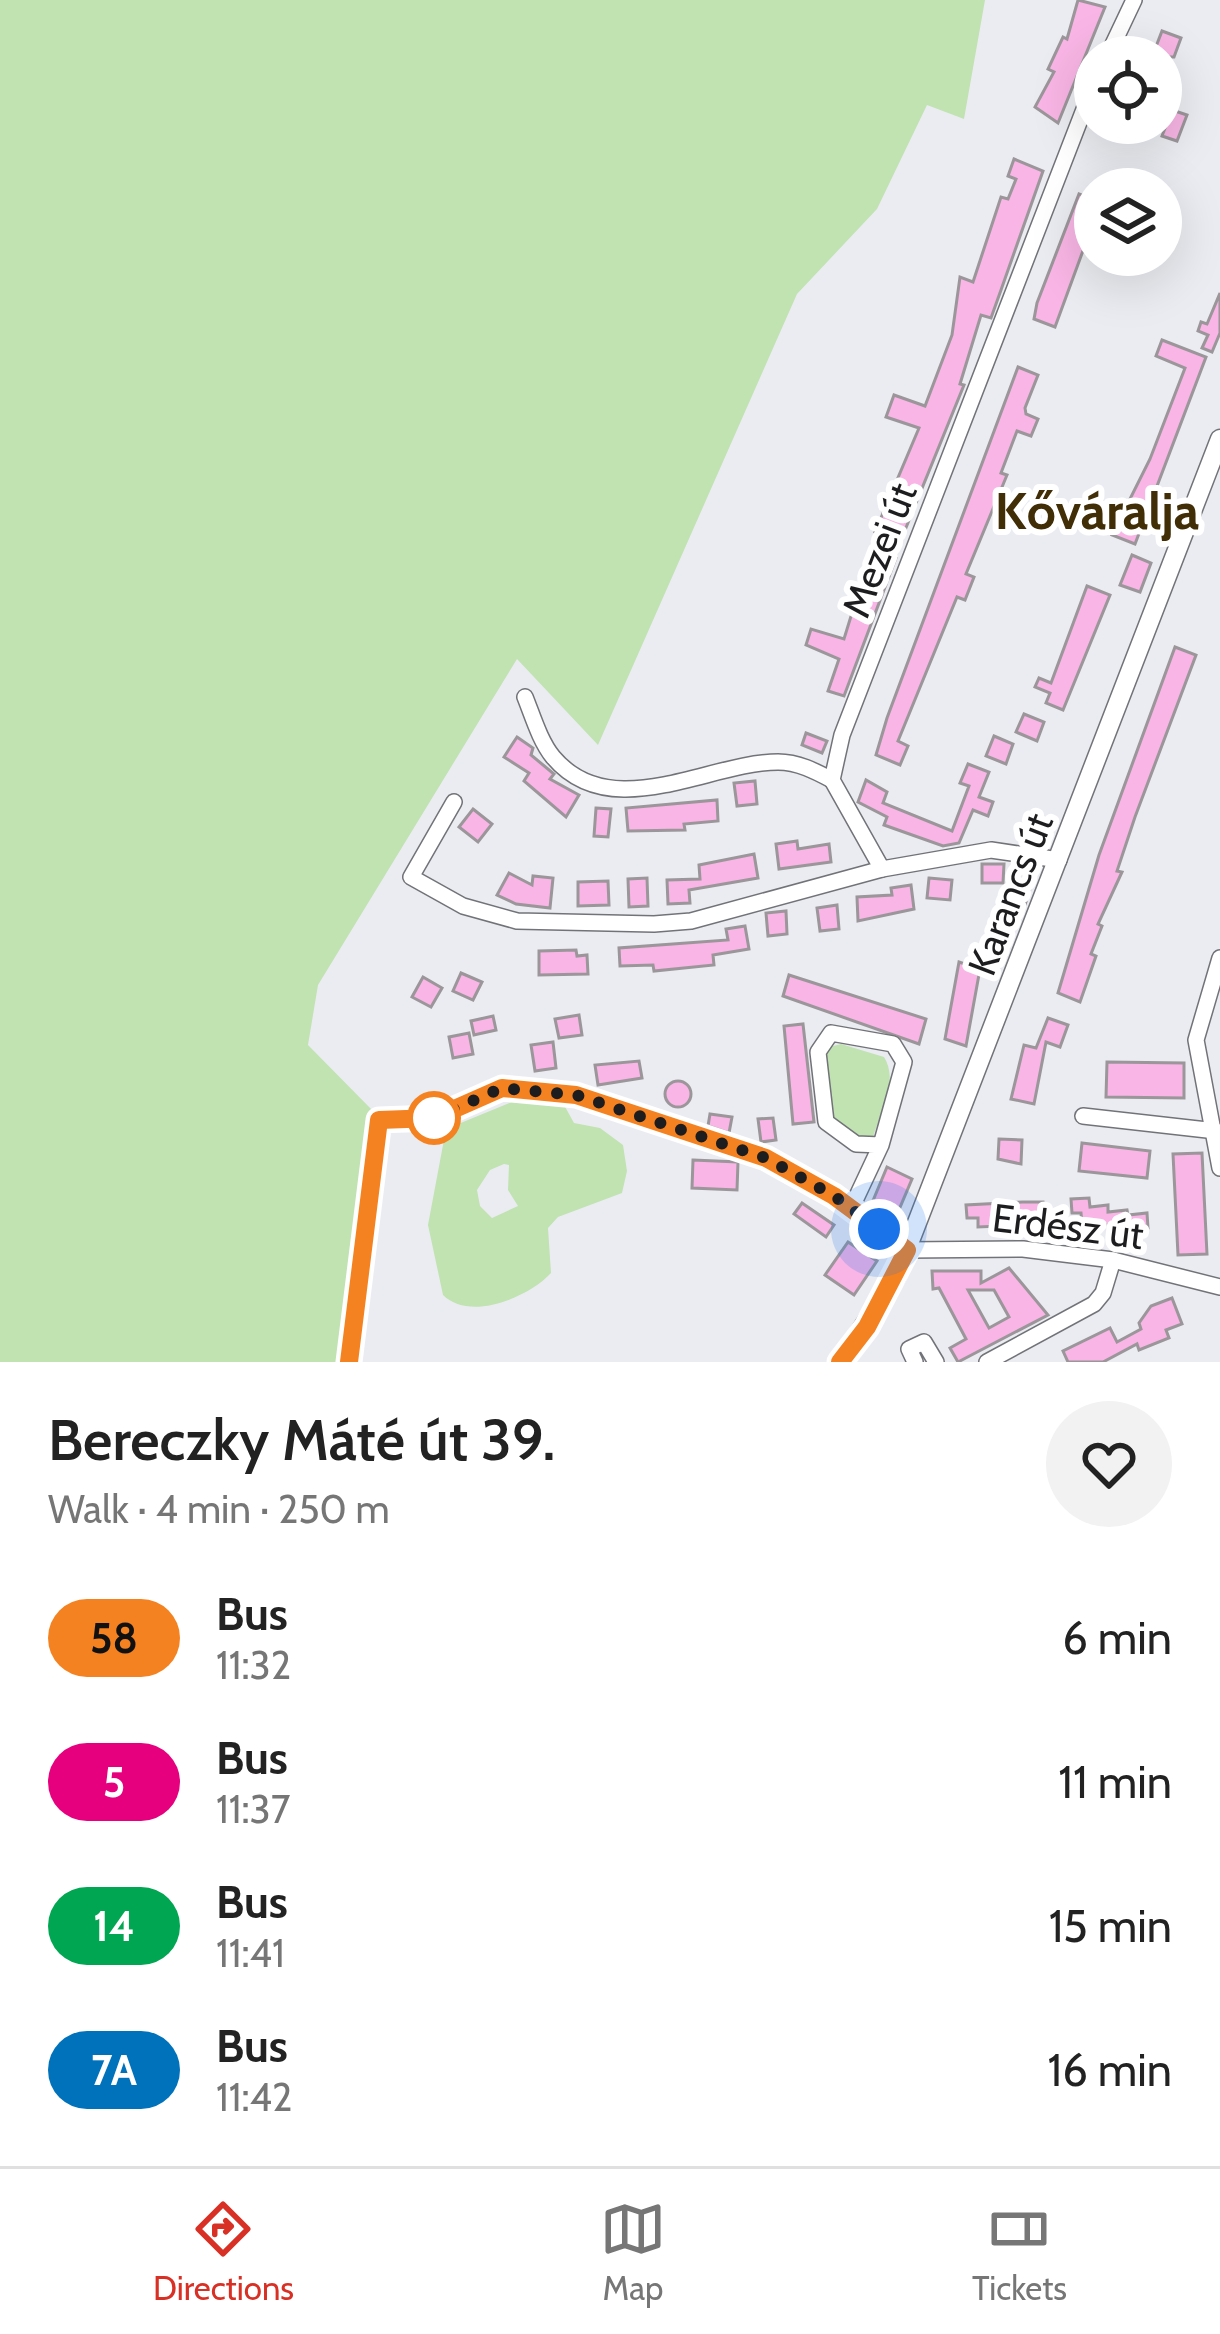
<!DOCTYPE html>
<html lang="en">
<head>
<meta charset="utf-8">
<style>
	:root { --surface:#fff; --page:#f2f2f2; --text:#222; --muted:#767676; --line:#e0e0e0; --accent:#d93025 }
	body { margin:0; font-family:Cabin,sans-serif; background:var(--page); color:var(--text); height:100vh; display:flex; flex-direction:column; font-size:45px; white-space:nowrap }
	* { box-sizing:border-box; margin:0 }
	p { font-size:39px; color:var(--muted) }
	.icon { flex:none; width:66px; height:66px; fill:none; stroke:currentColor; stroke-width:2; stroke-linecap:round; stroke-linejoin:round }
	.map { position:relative; height:1362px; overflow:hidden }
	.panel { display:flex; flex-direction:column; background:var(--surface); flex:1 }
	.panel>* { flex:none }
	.badge { padding:0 24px; border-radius:39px; font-size:42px; line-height:78px }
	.fabs { position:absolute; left:1074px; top:36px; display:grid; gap:24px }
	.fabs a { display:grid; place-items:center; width:108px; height:108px; border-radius:50%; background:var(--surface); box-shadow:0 12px 48px #0002; font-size:60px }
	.you { position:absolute; width:60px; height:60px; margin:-30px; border:9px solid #fff; border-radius:50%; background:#1a73e8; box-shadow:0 0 0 18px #1a73e833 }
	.map>.badge { position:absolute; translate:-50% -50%; box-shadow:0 0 0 6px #fff }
	.round { display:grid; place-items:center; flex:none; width:126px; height:126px; border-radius:63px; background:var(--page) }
	.headline { display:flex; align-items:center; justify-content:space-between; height:204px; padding:0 48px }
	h1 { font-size:57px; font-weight:600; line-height:90px }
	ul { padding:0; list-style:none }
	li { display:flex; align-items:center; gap:36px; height:144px; padding:0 48px }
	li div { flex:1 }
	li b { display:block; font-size:45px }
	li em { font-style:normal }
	li .badge { min-width:132px; font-weight:700; text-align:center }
	.tab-bar { display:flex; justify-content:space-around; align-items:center; height:168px; border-top:3px solid var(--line); background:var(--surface); font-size:33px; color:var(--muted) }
	.tab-bar a { display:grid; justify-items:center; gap:6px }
	.tab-bar .current { color:var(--accent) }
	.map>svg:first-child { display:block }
	.green { fill:#c0e3b1; fill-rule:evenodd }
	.building { fill:#f8b5e5; stroke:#9b9699; stroke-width:3; fill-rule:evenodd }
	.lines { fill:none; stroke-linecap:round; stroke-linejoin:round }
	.minor-casing { stroke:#727378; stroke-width:18 }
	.major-casing { stroke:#727378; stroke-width:21 }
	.minor { stroke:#fff; stroke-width:15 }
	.major { stroke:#fff; stroke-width:18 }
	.line-casing { stroke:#fff; stroke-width:27 }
	.line { stroke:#f58220; stroke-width:18 }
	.walk { stroke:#1d1d1f; stroke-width:12; stroke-dasharray:0 21.6 }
	.stop-dot { fill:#fff; stroke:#f58220; stroke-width:6 }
	.labels { text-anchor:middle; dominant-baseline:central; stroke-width:12; stroke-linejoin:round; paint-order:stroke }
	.street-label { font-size:39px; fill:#1d1d1f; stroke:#fff }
	.district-label { font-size:51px; font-weight:bold; fill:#412e06; stroke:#fff }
</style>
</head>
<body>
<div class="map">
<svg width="1220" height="1362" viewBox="0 0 1220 1362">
	<rect width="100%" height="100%" fill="#ebecf1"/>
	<g class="green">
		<polygon points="0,0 985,0 964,119 927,105 877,209 797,294 598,745 517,659 318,985 308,1045 375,1113 339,1362 0,1362"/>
		<path d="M841,1044L884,1057C899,1081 881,1112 873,1137L866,1141L832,1127L822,1049Z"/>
		<path d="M514,1101L563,1103L574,1123L600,1128L623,1145L627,1171L622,1193L558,1217L548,1228L551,1273C529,1297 470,1322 443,1295L428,1225L446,1129ZM504,1164L509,1165L508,1190L518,1206L492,1218L480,1206L477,1190L490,1170Z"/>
	</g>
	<g class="building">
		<polygon points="1078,0 1105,7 1058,123 1035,107 1054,72 1048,69 1063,37 1067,39"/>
		<polygon points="1162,31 1181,38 1174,57 1152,57"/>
		<polygon points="1172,110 1187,115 1177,141 1162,136"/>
		<polygon points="1014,159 1043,171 1001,290 991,318 981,315 960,384 964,385 901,540 875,532 919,428 886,417 894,395 925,406 952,335 960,277 973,282 1001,197 1008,199 1016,179 1008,176"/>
		<polygon points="1079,194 1095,200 1095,218 1055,327 1034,319 1037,303"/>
		<polygon points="1220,293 1220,333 1212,352 1202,348 1208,335 1198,331 1201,322 1207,324"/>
		<polygon points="1162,340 1206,357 1135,544 1112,535 1150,459 1185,368 1156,356"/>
		<polygon points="1018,367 1038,375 1025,408 1026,414 1038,419 1031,436 1017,431 1001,473 1007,475 966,574 974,577 965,600 957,597 898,741 908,746 900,765 876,755 887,718"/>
		<polygon points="872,548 896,558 844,696 828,691 839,659 806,645 811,629 844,639"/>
		<polygon points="1132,555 1151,563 1140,592 1120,585"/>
		<polygon points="1087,586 1110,595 1063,710 1046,703 1050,693 1035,687 1039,678 1051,683"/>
		<polygon points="1175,647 1196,655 1135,817 1117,871 1122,872 1098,924 1102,926 1091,954 1096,956 1080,1002 1058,993 1099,855"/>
		<polygon points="1024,714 1044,722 1037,741 1016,732"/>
		<polygon points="806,733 827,741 822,753 802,745"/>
		<polygon points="994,736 1013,744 1006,764 986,756"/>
		<polygon points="517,737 533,748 531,755 554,774 550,779 579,795 566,817 524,781 529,773 504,757"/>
		<polygon points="968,764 989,772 979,797 993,802 988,816 973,810 959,843 943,846 884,825 887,817 858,802 866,780 887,792 883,803 952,831 969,786 960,783"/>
		<polygon points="755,781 757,804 737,806 734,783"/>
		<polygon points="717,800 718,821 684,824 685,830 628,831 626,808"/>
		<polygon points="596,808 611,809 608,837 594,836"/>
		<polygon points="473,809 492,824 478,842 459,827"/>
		<polygon points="797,841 798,849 829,844 831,862 779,869 776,844"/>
		<polygon points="754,854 758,878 689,890 690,903 668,904 667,880 700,879 699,865"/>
		<polygon points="982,864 1004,864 1003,883 982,883"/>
		<polygon points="509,873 532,885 533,876 553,878 550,908 516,904 497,895"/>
		<polygon points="647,878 648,906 629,907 628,879"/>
		<polygon points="929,878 952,880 950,900 927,898"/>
		<polygon points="608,881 609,905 578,906 578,882"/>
		<polygon points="1016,882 1031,886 1025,905 1011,901"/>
		<polygon points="911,885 914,909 858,921 857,897 892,895 891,888"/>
		<polygon points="837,905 839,929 820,931 817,908"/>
		<polygon points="786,911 787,934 768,936 766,913"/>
		<polygon points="745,926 749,949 713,955 714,965 654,971 653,965 620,966 619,948 728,940 726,929"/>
		<polygon points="576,950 577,956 587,955 588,974 539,975 539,951"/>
		<polygon points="959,962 980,969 966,1046 945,1039"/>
		<polygon points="461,973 482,982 473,1000 453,991"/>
		<polygon points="789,975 926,1019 919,1044 783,996"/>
		<polygon points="423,977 442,988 431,1007 412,997"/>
		<polygon points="579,1015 582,1035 559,1038 555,1019"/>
		<polygon points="493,1016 496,1030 474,1035 471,1021"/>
		<polygon points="1048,1018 1068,1025 1060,1047 1046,1042 1034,1104 1011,1099 1024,1045 1036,1048"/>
		<polygon points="803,1024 814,1122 793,1124 784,1026"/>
		<polygon points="469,1033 473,1054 453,1058 449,1037"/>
		<polygon points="553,1042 556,1068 535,1071 531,1045"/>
		<polygon points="639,1061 642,1078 598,1085 595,1065"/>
		<polygon points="1107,1062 1184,1063 1184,1098 1106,1097"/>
		<circle cx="678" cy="1094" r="13"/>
		<polygon points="710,1114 732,1117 729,1133 708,1126"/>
		<polygon points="773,1118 776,1140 761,1142 758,1119"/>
		<polygon points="999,1139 1022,1140 1021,1164 998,1159"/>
		<polygon points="1082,1143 1150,1151 1147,1178 1079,1171"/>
		<polygon points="1202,1153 1207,1254 1178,1255 1173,1154"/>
		<polygon points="693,1160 738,1162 737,1190 692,1188"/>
		<polygon points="887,1167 912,1179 898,1212 872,1203"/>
		<polygon points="1089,1198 1090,1207 1108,1205 1108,1212 1127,1210 1128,1215 1147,1213 1148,1228 1119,1232 1119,1225 1082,1224 1081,1213 1072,1213 1071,1199"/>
		<polygon points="1023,1202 1043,1202 1044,1224 978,1227 978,1218 967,1218 966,1205"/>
		<polygon points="802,1203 834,1225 826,1237 794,1214"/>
		<polygon points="848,1242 877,1261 854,1295 825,1275"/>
		<path d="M1009,1268L1048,1315L958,1362L950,1348L966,1339L939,1288L933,1289L932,1271H981V1283ZM968,1290H994L1009,1317L989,1328Z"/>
		<polygon points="1172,1298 1182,1324 1166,1330 1169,1338 1139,1350 1137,1344 1103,1362 1068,1362 1063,1351 1110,1328 1117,1342 1141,1329 1139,1323 1151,1306"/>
	</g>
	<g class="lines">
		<defs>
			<g id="minor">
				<polyline points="1107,57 1134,0"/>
				<path d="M525,697C533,717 540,741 553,757C611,826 709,762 778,762C798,762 815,771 832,780"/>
				<polyline points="454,802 411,877 463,906 517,921 654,924 691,921 882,869"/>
				<polyline points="1059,860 991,850 882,869 832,780 842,735 1095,81"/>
				<polyline points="1220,958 1196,1040 1220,1168"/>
				<polyline points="1083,1116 1216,1131"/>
				<polyline points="851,1209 881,1145 904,1062 893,1044 831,1033 818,1052 826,1122 856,1144 881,1145"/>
				<polyline points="349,1362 379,1120 435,1118 502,1088 576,1095 766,1158 834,1196 907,1250 1023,1249 1113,1260 1220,1287"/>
				<polyline points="915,1362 909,1349 924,1342 936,1362"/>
				<polyline points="987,1362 1094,1304 1103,1293 1113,1260"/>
			</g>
			<polyline id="major" points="840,1362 896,1277 1220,439"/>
		</defs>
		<use href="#minor" class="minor-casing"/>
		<use href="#major" class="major-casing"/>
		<use href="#minor" class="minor"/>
		<use href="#major" class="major"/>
	</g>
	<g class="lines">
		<defs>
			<polyline id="line" points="349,1362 379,1120 434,1118 502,1088 576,1095 766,1158 834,1196 907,1250 867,1327 840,1362"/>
		</defs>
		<use href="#line" class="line-casing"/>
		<use href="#line" class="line"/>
		<polyline class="walk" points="434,1118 502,1088 576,1095 766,1158 834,1196 879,1229"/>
	</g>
	<circle class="stop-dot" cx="434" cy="1118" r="24"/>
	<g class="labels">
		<g class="street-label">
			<text transform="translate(879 550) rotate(-69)">Mezei út</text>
			<text transform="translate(1010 894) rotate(-69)">Karancs út</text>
			<text transform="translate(1068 1226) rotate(7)">Erdész út</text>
		</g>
		<g class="district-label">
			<text x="1097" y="511">Kőváralja</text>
		</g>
	</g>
</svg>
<div class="fabs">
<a><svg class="icon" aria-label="locate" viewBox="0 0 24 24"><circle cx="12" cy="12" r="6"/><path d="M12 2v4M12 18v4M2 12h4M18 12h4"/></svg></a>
<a><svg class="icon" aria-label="layers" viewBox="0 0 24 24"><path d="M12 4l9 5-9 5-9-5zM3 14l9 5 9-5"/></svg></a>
</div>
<div class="you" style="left:879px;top:1229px"></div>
</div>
<section class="panel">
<div class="headline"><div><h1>Bereczky Máté út 39.</h1><p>Walk · 4 min · 250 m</p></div><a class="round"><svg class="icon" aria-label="heart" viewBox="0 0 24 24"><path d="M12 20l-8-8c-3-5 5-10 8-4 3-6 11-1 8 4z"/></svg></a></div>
<ul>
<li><span class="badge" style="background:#f58220;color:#111">58</span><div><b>Bus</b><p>11:32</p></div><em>6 min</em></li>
<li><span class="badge" style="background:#e6007e;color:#fff">5</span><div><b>Bus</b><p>11:37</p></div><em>11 min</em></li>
<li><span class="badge" style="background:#00a651;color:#fff">14</span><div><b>Bus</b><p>11:41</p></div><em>15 min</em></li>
<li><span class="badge" style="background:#0072bc;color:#fff">7A</span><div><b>Bus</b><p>11:42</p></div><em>16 min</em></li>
</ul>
</section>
<nav class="tab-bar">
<a class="current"><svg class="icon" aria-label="directions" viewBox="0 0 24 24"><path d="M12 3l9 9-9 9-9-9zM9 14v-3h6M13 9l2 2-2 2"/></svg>Directions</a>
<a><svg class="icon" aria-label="map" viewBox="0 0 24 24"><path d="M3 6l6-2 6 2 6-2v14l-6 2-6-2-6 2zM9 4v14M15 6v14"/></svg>Map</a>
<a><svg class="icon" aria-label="tickets" viewBox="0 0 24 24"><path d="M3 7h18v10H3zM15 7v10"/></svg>Tickets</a>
</nav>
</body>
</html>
